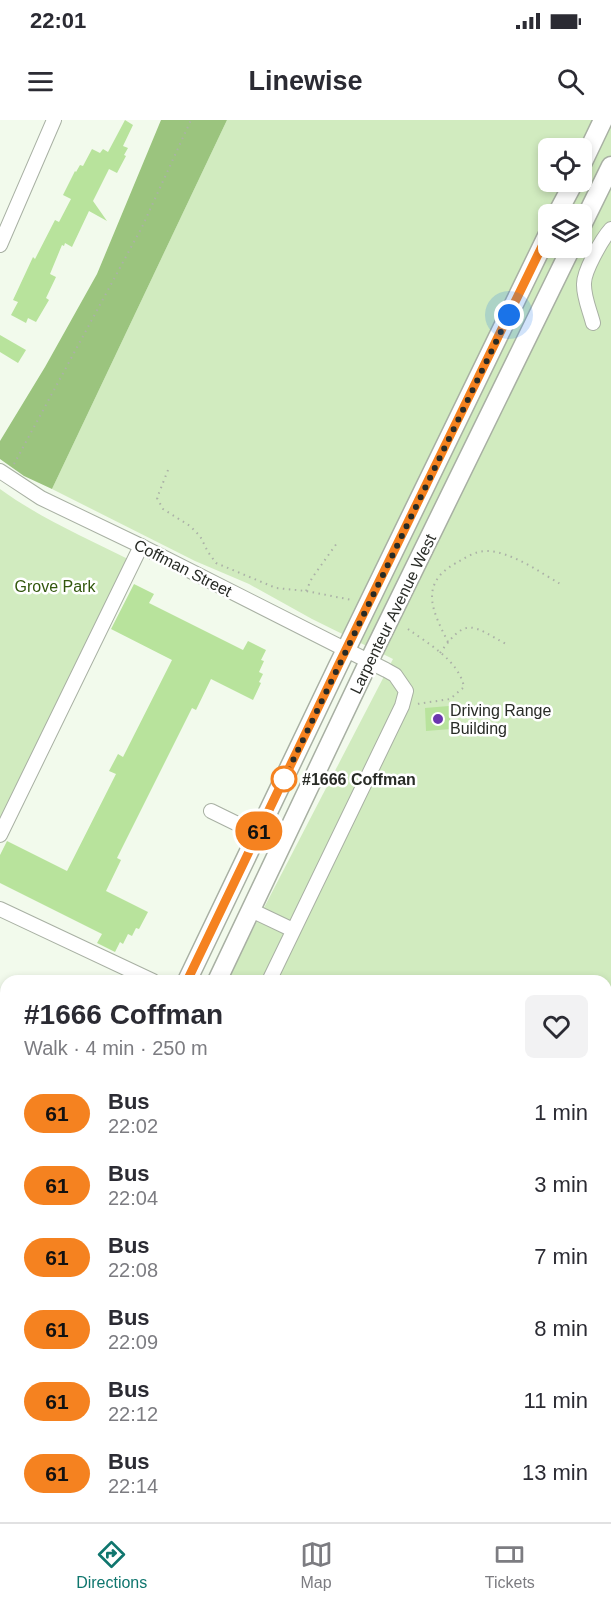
<!DOCTYPE html>
<html lang="en">
<head>
<meta charset="utf-8">
<style>
	:root { --surface:#fff; --page:#f2f2f3; --text:#2b2b33; --muted:#7c7c81; --line:#e1e1e2; --accent:#0f766e }
	body { margin:0; font-family:Helvetica,sans-serif; background:var(--page); color:var(--text); height:100vh; display:flex; flex-direction:column; font-size:22px; white-space:nowrap }
	* { box-sizing:border-box; margin:0 }
	p { font-size:20px; color:var(--muted) }
	.icon { flex:none; width:33px; height:33px; fill:none; stroke:currentColor; stroke-width:2; stroke-linecap:round; stroke-linejoin:round }
	.map { position:relative; flex:1; overflow:hidden }
	.drawer { position:absolute; left:0px; top:855px; width:612px; height:548px; display:flex; flex-direction:column; background:var(--surface); border-radius:18px 18px 0 0; box-shadow:0 3px 9px #0003 }
	.drawer>* { flex:none }
	.badge { padding:0 12px; border-radius:20px; font-size:21px; line-height:39px }
	.buttons { position:absolute; left:538px; top:18px; display:grid; gap:12px }
	.buttons a { display:grid; place-items:center; width:54px; height:54px; border-radius:9px; background:var(--surface); box-shadow:0 3px 9px #0003; font-size:30px }
	.you { position:absolute; width:30px; height:30px; margin:-15px; border:4px solid #fff; border-radius:50%; background:#1a73e8; box-shadow:0 0 0 9px #1a73e833 }
	.map>.badge { position:absolute; translate:-50% -50%; box-shadow:0 0 0 3px #fff }
	.round { display:grid; place-items:center; flex:none; width:63px; height:63px; border-radius:9px; background:var(--page) }
	.overview { display:flex; align-items:center; justify-content:space-between; height:102px; padding:0 24px }
	h1 { font-size:28px; font-weight:600; line-height:45px }
	ul { padding:0; list-style:none }
	li { display:flex; align-items:center; gap:18px; height:72px; padding:0 24px }
	li div { flex:1 }
	li b { display:block; font-size:22px }
	li em { font-style:normal }
	li .badge { min-width:66px; font-weight:700; text-align:center }
	.status { display:flex; justify-content:space-between; align-items:center; height:42px; padding:0 30px; background:var(--surface); direction:ltr }
	.status svg { height:16px; fill:currentColor }
	header { display:flex; justify-content:space-between; align-items:center; height:78px; padding:0 24px; background:var(--surface); font-size:27px; font-weight:600 }
	.dock { display:flex; justify-content:space-around; align-items:center; height:84px; border-top:2px solid var(--line); background:var(--surface); font-size:16px; color:var(--muted) }
	.dock a { display:grid; justify-items:center; gap:3px }
	.dock .active { color:var(--accent) }
	.map>svg:first-child { display:block }
	.green { fill:#d1ebbf; fill-rule:evenodd }
	.forest { fill:#9bc47e }
	.building { fill:#b8e39c }
	.lines { fill:none; stroke-linecap:round; stroke-linejoin:round }
	.minor-casing { stroke:#a8b0a3; stroke-width:16 }
	.major-casing { stroke:#a8b0a3; stroke-width:21 }
	.path { stroke:#abb1a7; stroke-width:2; stroke-dasharray:1.5 4.5; stroke-linecap:butt }
	.minor { stroke:#fff; stroke-width:14 }
	.major { stroke:#fff; stroke-width:18 }
	.line-casing { stroke:#fff; stroke-width:14 }
	.line { stroke:#f58220; stroke-width:9 }
	.walk { stroke:#282b26; stroke-width:6; stroke-dasharray:0 10.8 }
	.poi-dot { fill:#6b37ae; stroke:#fff; stroke-width:2 }
	.stop-dot { fill:#fff; stroke:#f58220; stroke-width:3 }
	.labels { text-anchor:middle; dominant-baseline:central; stroke-width:5; stroke-linejoin:round; paint-order:stroke }
	.street-label { font-size:16px; fill:#282b26; stroke:#fff }
	.park-label { font-size:16px; fill:#32570d; stroke:#fff }
	.poi-label { font-size:16px; fill:#282b26; stroke:#fff; text-anchor:start }
	.stop-label { font-size:16px; font-weight:bold; fill:#282b26; stroke:#fff; text-anchor:start }
</style>
</head>
<body>
<div class="status"><b>22:01</b><svg viewBox="0 0 49 12"><path d="M0 12V9h3v3zM5 12V6h3v6zM10 12V3h3v9zM15 12V0h3v12zM26 1h20v11H26zM47 4h2v5h-2z"/></svg></div>
<header><svg class="icon" aria-label="menu" viewBox="0 0 24 24"><path d="M4 6h16M4 12h16M4 18h16"/></svg>Linewise<svg class="icon" aria-label="search" viewBox="0 0 24 24"><circle cx="10" cy="10" r="6"/><path d="M15 15l6 6"/></svg></header>
<div class="map">
<svg width="611" height="1402" viewBox="0 0 611 1402">
	<rect width="100%" height="100%" fill="#f2faec"/>
	<g class="green">
		<path d="M227,0H611V1191L606,1193V861H226L393,539L312,499L249,464L195,441L52,369ZM549,28H582V62H549ZM549,94H582V128H549Z"/>
		<path d="M0,369C40,398 86,418 130,440L0,702Z"/>
		<polygon points="611,1265 611,1359 606,1357 606,1275"/>
	</g>
	<polygon class="forest" points="161,0 227,0 52,369 24,356 0,339 0,321 45,247 97,154"/>
	<g class="building">
		<polygon points="125,0 133,5 123,26 128,28 124,35 126,36 117,53 109,49 93,81 107,101 89,91 72,127 65,123 64,126 62,125 50,154 56,157 46,178 49,180 36,202 28,198 26,203 11,195 18,182 13,180 33,137 35,139 55,100 59,102 71,79 63,75 75,51 76,52 80,45 83,46 92,29 100,33 103,29 108,32"/>
		<polygon points="0,215 26,230 18,243 0,232"/>
		<polygon points="134,464 154,474 149,483 243,530 248,521 266,530 261,540 264,541 259,552 263,554 259,562 261,563 253,580 211,559 196,590 192,588 117,738 121,740 106,771 148,792 139,809 136,808 132,816 128,814 123,824 120,822 115,832 97,823 102,814 0,763 0,735 7,721 67,751 116,654 109,651 118,634 123,637 172,540 111,509"/>
		<polygon points="449,586 451,609 426,611 425,588"/>
	</g>
	<g class="lines">
		<defs>
			<g id="minor">
				<polyline points="0,125 54,0"/>
				<path d="M593,203C590,191 584,178 584,165C583,152 602,119 611,109"/>
				<polyline points="0,351 41,378 141,426 386,550 395,555 406,571 402,586 269,861"/>
				<polyline points="211,691 258,714"/>
				<polyline points="0,715 141,426"/>
				<polyline points="0,789 153,861"/>
				<polyline points="251,790 293,810"/>
				<polyline points="606,1184 611,1183"/>
				<polyline points="606,1205 611,1203"/>
				<polyline points="374,1396 384,1402"/>
				<polyline points="452,1402 455,1396"/>
			</g>
			<g id="major">
				<polyline points="582,44 603,0"/>
				<polyline points="557,94 574,62"/>
				<polyline points="582,105 611,46"/>
				<polyline points="187,861 338,546 549,112"/>
				<polyline points="217,861 369,541 571,128"/>
				<polyline points="0,1251 6,1238"/>
				<polyline points="0,1265 6,1268"/>
				<polyline points="0,1315 6,1302"/>
				<polyline points="248,1396 259,1402"/>
			</g>
		</defs>
		<use href="#minor" class="minor-casing"/>
		<use href="#major" class="major-casing"/>
		<g class="path">
			<polyline points="14,344 142,107 191,0"/>
			<polyline points="168,350 157,378 163,389 190,406 200,416 208,432 216,443 276,468 306,471 352,480"/>
			<polyline points="306,471 312,458 337,423"/>
			<path d="M408,509C429,524 459,541 464,567L450,579L417,584"/>
			<path d="M448,522C433,492 418,464 456,443C465,438 475,431 486,431C511,431 541,453 562,465"/>
			<path d="M440,533C467,495 472,506 508,525"/>
		</g>
		<use href="#minor" class="minor"/>
		<use href="#major" class="major"/>
	</g>
	<g class="lines">
		<defs>
			<polyline id="line" points="187,861 338,546 549,112"/>
		</defs>
		<use href="#line" class="line-casing"/>
		<use href="#line" class="line"/>
		<polyline class="walk" points="284,659 509,195"/>
	</g>
	<circle class="poi-dot" cx="438" cy="599" r="6"/>
	<circle class="stop-dot" cx="284" cy="659" r="12"/>
	<g class="labels">
		<g class="street-label">
			<text transform="translate(183 448) rotate(27)">Coffman Street</text>
			<text transform="translate(393 494) rotate(-64)">Larpenteur Avenue West</text>
		</g>
		<g class="park-label">
			<text x="55" y="466">Grove Park</text>
		</g>
		<g class="poi-label">
			<text x="450" y="590">Driving Range<tspan x="450" dy="18">Building</tspan></text>
		</g>
		<g class="stop-label">
			<text x="302" y="659">#1666 Coffman</text>
		</g>
	</g>
</svg>
<div class="buttons">
<a><svg class="icon" aria-label="locate" viewBox="0 0 24 24"><circle cx="12" cy="12" r="6"/><path d="M12 2v4M12 18v4M2 12h4M18 12h4"/></svg></a>
<a><svg class="icon" aria-label="layers" viewBox="0 0 24 24"><path d="M12 4l9 5-9 5-9-5zM3 14l9 5 9-5"/></svg></a>
</div>
<div class="you" style="left:509px;top:195px"></div>
<b class="badge" style="left:259px;top:711px;background:#f58220;color:#111">61</b>
<section class="drawer">
<div class="overview"><div><h1>#1666 Coffman</h1><p>Walk · 4 min · 250 m</p></div><a class="round"><svg class="icon" aria-label="heart" viewBox="0 0 24 24"><path d="M12 20l-8-8c-3-5 5-10 8-4 3-6 11-1 8 4z"/></svg></a></div>
<ul>
<li><span class="badge" style="background:#f58220;color:#111">61</span><div><b>Bus</b><p>22:02</p></div><em>1 min</em></li>
<li><span class="badge" style="background:#f58220;color:#111">61</span><div><b>Bus</b><p>22:04</p></div><em>3 min</em></li>
<li><span class="badge" style="background:#f58220;color:#111">61</span><div><b>Bus</b><p>22:08</p></div><em>7 min</em></li>
<li><span class="badge" style="background:#f58220;color:#111">61</span><div><b>Bus</b><p>22:09</p></div><em>8 min</em></li>
<li><span class="badge" style="background:#f58220;color:#111">61</span><div><b>Bus</b><p>22:12</p></div><em>11 min</em></li>
<li><span class="badge" style="background:#f58220;color:#111">61</span><div><b>Bus</b><p>22:14</p></div><em>13 min</em></li>
</ul>
</section>
</div>
<nav class="dock">
<a class="active"><svg class="icon" aria-label="directions" viewBox="0 0 24 24"><path d="M12 3l9 9-9 9-9-9zM9 14v-3h6M13 9l2 2-2 2"/></svg>Directions</a>
<a><svg class="icon" aria-label="map" viewBox="0 0 24 24"><path d="M3 6l6-2 6 2 6-2v14l-6 2-6-2-6 2zM9 4v14M15 6v14"/></svg>Map</a>
<a><svg class="icon" aria-label="tickets" viewBox="0 0 24 24"><path d="M3 7h18v10H3zM15 7v10"/></svg>Tickets</a>
</nav>
</body>
</html>
